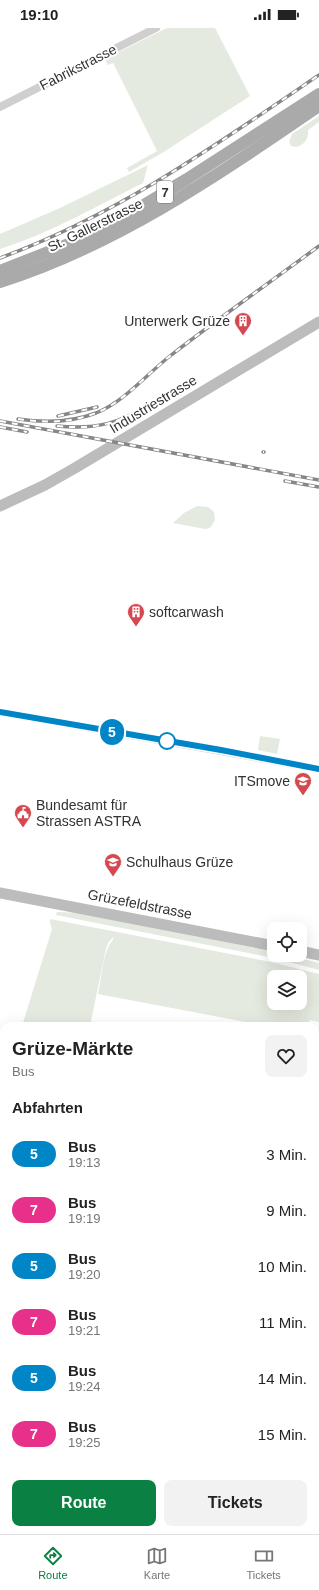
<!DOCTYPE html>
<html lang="de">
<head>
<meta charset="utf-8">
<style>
	:root { --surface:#fff; --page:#f2f2f2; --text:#222; --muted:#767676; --line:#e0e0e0; --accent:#0b8043 }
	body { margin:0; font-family:Helvetica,sans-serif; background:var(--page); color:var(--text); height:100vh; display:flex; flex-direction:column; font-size:15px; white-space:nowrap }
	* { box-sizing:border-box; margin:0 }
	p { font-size:13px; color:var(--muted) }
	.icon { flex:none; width:22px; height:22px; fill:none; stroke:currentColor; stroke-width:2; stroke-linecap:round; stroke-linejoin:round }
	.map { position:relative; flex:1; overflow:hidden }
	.details { position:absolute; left:0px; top:994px; width:319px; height:512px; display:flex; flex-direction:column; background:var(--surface); border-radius:12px 12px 0 0; box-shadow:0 4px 16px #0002 }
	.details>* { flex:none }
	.badge { padding:0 8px; border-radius:13px; font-size:14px; line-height:26px }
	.controls { position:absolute; left:267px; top:894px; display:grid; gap:8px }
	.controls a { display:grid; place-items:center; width:40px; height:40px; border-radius:8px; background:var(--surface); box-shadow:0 4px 16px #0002; font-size:20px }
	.map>.badge { position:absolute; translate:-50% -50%; box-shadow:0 0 0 2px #fff }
	h2 { padding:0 12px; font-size:15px; line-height:36px }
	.round { display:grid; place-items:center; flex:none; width:42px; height:42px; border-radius:8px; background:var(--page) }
	.summary { display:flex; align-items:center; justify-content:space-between; height:68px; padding:0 12px }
	h1 { font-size:19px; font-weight:700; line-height:30px }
	.action { display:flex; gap:8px; margin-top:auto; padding:8px 12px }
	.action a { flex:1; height:46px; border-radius:8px; background:var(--accent); color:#fff; font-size:16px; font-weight:700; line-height:46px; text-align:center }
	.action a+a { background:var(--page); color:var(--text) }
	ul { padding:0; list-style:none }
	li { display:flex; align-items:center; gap:12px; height:56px; padding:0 12px }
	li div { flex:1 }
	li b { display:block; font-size:15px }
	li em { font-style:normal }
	li .badge { min-width:44px; font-weight:700; text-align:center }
	.status { display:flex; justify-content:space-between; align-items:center; height:28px; padding:0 20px; background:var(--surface); direction:ltr }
	.status svg { height:11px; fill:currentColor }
	.tab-bar { display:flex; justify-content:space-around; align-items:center; height:56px; border-top:1px solid var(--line); background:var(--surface); font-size:11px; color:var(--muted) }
	.tab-bar a { display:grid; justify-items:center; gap:2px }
	.tab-bar .active { color:var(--accent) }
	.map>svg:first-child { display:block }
	.green { fill:#e4eadf; fill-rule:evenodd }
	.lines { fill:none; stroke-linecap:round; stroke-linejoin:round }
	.street { stroke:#cfcfcf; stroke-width:8 }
	.secondary { stroke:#bcbcbc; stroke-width:11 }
	.primary { stroke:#aaa; stroke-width:12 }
	.rail-casing { stroke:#878787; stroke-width:3.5 }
	.rail { stroke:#fff; stroke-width:2; stroke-dasharray:6; stroke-linecap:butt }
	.line-casing { stroke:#fff; stroke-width:9 }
	.line { stroke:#0086c6; stroke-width:6 }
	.stop-dot { fill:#fff; stroke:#0086c6; stroke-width:2 }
	.labels { text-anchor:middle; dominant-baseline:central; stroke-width:4; stroke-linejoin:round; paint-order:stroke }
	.shield { fill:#fff; stroke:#707070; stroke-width:1 }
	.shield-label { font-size:13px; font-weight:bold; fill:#323232 }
	.street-label { font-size:14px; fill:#323232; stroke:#fff }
	.poi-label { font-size:14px; fill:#323232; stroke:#fff; text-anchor:start }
</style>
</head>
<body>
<div class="status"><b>19:10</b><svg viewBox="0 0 49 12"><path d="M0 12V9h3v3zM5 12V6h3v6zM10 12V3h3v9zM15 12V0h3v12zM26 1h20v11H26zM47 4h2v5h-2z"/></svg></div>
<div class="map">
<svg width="319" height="1506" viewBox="0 0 319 1506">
	<rect width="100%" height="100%" fill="#fff"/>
	<g class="green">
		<polygon points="167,0 215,0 250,68 162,125 129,144 127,140 157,123 113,35 108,37 105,31"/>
		<path d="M319,88V94L308,102C309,110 305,116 297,119L291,118L289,114L292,106Z"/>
		<path d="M148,137L143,155C97,178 50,205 0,221V206L60,180Z"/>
		<polygon points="197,478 208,479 214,484 215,492 210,500 205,501 173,495 184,485"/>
		<polygon points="260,708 280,711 277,726 258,722"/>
		<polygon points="57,884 82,885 274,924 274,927 287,927 319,935 319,942 274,930 56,887"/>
		<path d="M50,891L271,934L319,946V994L309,992L310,998H267L98,966C102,949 102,925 113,912V909L108,915L105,925L90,998H22L52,901L50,895ZM274,949H300V975H274Z"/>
		<polygon points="0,1040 4,1041 4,1394 0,1400"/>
		<polygon points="315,1156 319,1168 319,1346 315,1343"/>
	</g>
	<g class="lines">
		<g class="street">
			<polyline points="0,79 156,0"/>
			<polyline points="0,684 221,723 319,741"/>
			<polyline points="0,1040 4,1041"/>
			<polyline points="0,1409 4,1412"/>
			<polyline points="4,1506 6,1502"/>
		</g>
		<g class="secondary">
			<polyline points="0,478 45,457 75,440 319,294"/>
			<polyline points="0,865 274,918"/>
			<polyline points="300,923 319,927"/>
		</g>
		<g class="primary">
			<polyline points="0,243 76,213 131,185 187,151 319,66"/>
			<path d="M0,254C117,217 218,147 319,78"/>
		</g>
		<defs>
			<g id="rail">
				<path d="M0,230C117,187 216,117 319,47"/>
				<polyline points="58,388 97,379"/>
				<path d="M18,391C45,395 70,395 96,385C125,373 146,347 170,328C219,290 269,255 319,218"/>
				<polyline points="0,393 319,452"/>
				<path d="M57,398C98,402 119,395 155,374"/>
				<polyline points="0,399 27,404"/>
				<polyline points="263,424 264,424"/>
				<polyline points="285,453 319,459"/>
			</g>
		</defs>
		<use href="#rail" class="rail-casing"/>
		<use href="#rail" class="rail"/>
	</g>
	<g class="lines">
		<defs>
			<polyline id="line" points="0,684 221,722 319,741"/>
		</defs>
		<use href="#line" class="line-casing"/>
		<use href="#line" class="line"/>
	</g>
	<defs>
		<symbol id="building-pin" viewBox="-11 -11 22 30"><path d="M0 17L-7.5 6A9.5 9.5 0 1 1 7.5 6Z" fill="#d5484f" stroke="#fff"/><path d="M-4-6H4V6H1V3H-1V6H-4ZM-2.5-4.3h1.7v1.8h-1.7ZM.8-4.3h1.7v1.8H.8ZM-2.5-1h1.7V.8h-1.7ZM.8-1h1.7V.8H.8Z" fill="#fff"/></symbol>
		<symbol id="school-pin" viewBox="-11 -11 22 30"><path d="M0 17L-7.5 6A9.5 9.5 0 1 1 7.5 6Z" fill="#d5484f" stroke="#fff"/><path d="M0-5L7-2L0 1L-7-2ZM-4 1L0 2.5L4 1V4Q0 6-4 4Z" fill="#fff"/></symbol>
		<symbol id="civic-pin" viewBox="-11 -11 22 30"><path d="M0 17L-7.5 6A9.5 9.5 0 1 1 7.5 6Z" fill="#d5484f" stroke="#fff"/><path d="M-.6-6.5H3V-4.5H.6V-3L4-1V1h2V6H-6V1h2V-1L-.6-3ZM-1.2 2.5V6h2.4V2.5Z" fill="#fff"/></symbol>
	</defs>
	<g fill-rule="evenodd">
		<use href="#building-pin" x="233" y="283" width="20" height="27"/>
		<use href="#building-pin" x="126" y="574" width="20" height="27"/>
		<use href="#school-pin" x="293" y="743" width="20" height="27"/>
		<use href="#civic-pin" x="13" y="775" width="20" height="27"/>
		<use href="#school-pin" x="103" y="824" width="20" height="27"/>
	</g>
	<circle class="stop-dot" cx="167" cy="713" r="8"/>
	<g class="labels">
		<rect class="shield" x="157" y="153" width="16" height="22" rx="3"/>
		<g class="shield-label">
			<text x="165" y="164">7</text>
		</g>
		<g class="street-label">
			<text transform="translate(78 39) rotate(-27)">Fabrikstrasse</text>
			<text transform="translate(95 197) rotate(-26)">St. Gallerstrasse</text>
			<text transform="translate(153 376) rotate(-31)">Industriestrasse</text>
			<text transform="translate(140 876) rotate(11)">Grüzefeldstrasse</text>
		</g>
		<g class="poi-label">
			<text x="230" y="293" text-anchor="end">Unterwerk Grüze</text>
			<text x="149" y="584">softcarwash</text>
			<text x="290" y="753" text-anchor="end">ITSmove</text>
			<text x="36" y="777">Bundesamt für<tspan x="36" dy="16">Strassen ASTRA</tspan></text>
			<text x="126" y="834">Schulhaus Grüze</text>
		</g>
	</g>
</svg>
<div class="controls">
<a><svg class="icon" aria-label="locate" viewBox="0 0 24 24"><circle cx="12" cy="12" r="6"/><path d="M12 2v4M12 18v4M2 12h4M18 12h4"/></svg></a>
<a><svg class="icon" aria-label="layers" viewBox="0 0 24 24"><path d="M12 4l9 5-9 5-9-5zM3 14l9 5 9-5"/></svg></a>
</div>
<b class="badge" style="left:112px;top:704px;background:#0086c6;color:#fff">5</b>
<section class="details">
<div class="summary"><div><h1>Grüze-Märkte</h1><p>Bus</p></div><a class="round"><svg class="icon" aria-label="heart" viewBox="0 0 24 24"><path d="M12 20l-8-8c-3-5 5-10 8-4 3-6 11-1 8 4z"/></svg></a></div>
<h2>Abfahrten</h2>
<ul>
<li><span class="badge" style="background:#0086c6;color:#fff">5</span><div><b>Bus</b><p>19:13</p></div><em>3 Min.</em></li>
<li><span class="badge" style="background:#e73089;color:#fff">7</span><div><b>Bus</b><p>19:19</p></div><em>9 Min.</em></li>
<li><span class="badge" style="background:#0086c6;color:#fff">5</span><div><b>Bus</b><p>19:20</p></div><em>10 Min.</em></li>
<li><span class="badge" style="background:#e73089;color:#fff">7</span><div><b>Bus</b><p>19:21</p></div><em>11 Min.</em></li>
<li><span class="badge" style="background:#0086c6;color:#fff">5</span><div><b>Bus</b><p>19:24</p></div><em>14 Min.</em></li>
<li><span class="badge" style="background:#e73089;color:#fff">7</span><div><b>Bus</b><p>19:25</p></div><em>15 Min.</em></li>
</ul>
<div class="action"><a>Route</a><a>Tickets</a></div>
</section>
</div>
<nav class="tab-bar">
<a class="active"><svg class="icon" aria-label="directions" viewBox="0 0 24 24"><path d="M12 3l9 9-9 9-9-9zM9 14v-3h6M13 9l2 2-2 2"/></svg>Route</a>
<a><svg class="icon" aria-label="map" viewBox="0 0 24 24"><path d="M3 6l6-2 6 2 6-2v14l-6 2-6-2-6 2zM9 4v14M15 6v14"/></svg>Karte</a>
<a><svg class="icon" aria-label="tickets" viewBox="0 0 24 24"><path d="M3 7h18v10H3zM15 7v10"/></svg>Tickets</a>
</nav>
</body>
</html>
